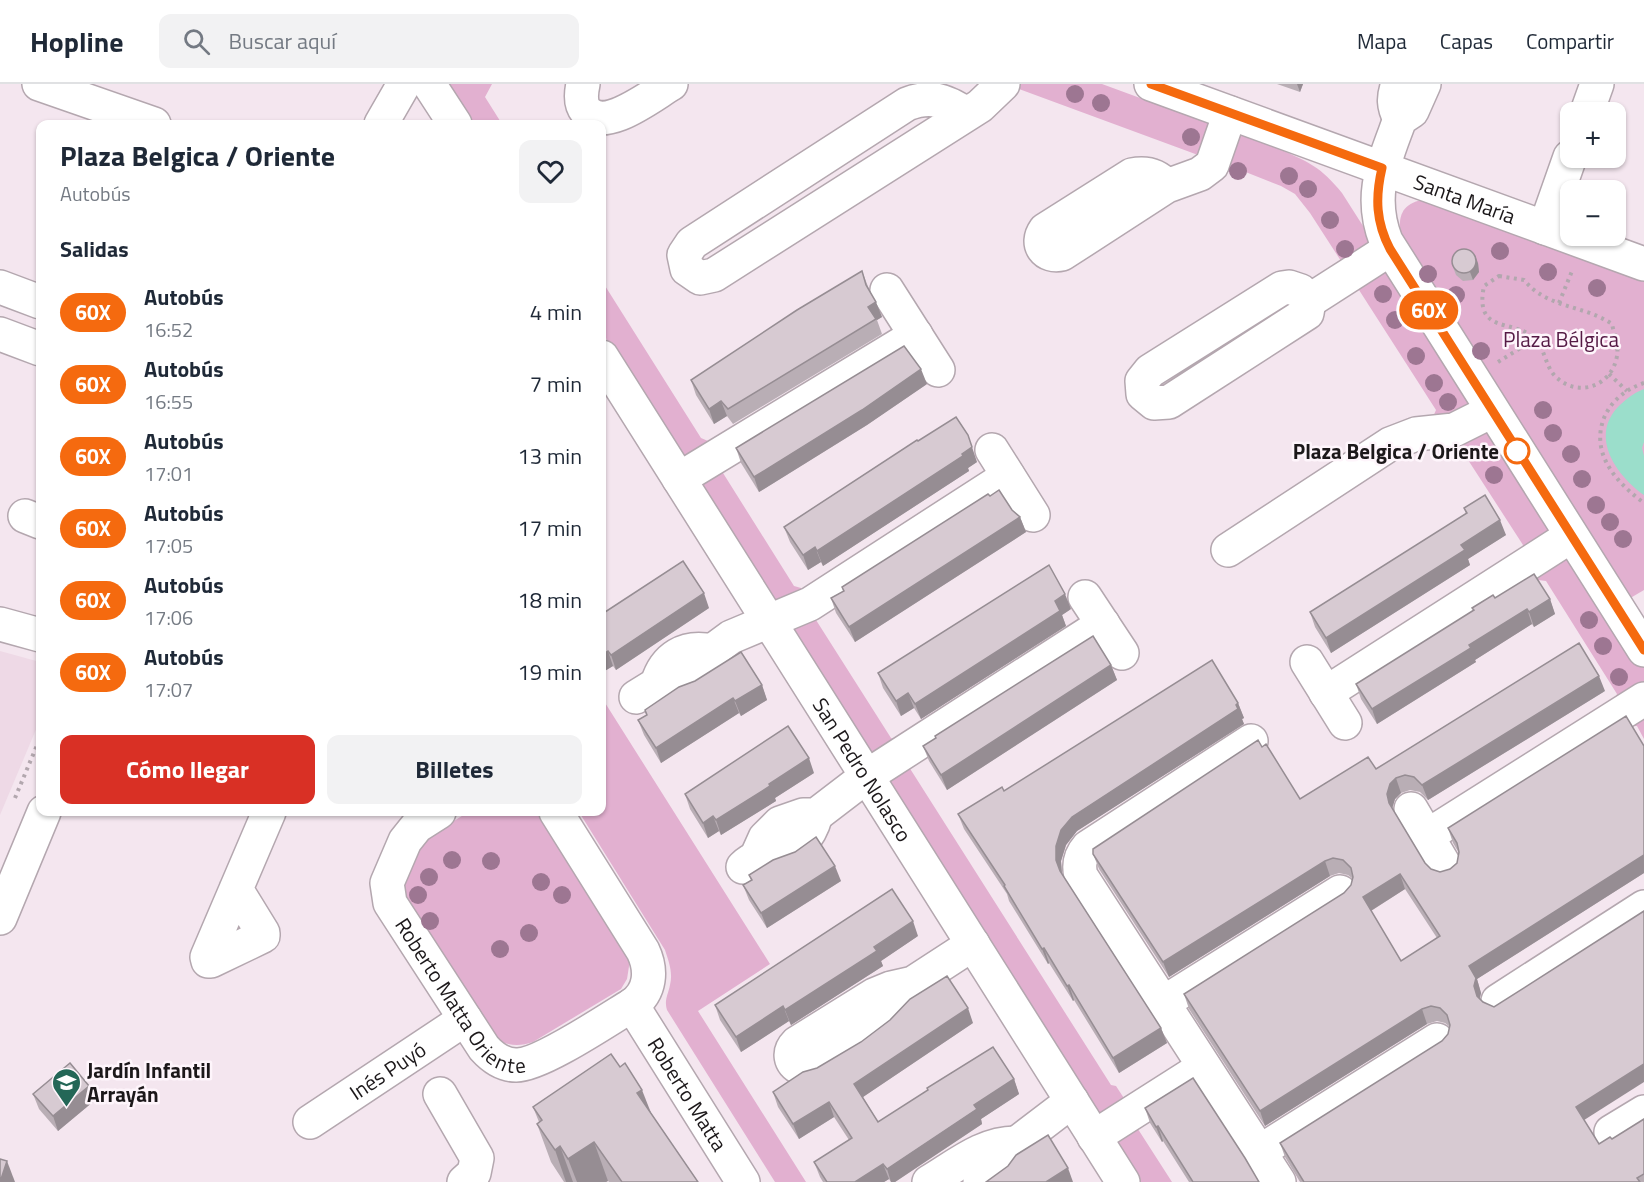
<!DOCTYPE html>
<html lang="es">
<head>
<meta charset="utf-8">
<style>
	:root { --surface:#fff; --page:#f2f2f3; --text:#1f2937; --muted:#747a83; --line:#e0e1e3; --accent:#d93025 }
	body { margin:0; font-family:"Titillium Web",sans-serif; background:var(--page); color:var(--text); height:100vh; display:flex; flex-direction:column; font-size:22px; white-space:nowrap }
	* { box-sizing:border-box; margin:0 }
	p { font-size:20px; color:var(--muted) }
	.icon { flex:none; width:33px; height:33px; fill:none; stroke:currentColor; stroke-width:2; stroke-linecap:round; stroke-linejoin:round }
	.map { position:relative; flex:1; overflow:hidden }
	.side { position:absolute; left:36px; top:36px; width:570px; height:696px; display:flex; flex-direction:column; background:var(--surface); border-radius:12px; box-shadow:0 2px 4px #0004 }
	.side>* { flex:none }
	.badge { padding:0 12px; border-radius:20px; font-size:21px; line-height:39px }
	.buttons { position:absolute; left:1560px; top:18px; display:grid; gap:12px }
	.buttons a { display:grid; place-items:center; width:66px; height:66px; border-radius:12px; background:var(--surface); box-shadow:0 2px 4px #0004; font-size:30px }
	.map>.badge { position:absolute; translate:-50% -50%; box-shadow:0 0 0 3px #fff }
	h2 { padding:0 24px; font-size:22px; line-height:54px }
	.round { display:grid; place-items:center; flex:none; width:63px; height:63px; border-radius:12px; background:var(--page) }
	.summary { display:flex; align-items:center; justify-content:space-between; height:102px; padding:0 24px }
	h1 { font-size:28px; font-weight:700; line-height:45px }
	.button { display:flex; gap:12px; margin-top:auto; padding:12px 24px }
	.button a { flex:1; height:69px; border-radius:12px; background:var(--accent); color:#fff; font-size:24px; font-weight:700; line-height:69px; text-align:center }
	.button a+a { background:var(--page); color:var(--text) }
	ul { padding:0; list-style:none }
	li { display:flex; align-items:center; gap:18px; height:72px; padding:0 24px }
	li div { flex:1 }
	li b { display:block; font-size:22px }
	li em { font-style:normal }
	li .badge { min-width:66px; font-weight:700; text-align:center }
	header { display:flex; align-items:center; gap:36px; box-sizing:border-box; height:84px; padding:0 30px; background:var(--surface); border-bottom:2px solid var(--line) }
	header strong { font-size:28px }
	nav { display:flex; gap:33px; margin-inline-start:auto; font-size:21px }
	.search { width:420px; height:54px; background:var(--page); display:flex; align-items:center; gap:15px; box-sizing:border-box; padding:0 21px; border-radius:12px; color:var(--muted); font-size:22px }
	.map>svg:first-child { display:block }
	.built { fill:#eed9e6 }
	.green { fill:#e2b0d0 }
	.water { fill:#9bdecb }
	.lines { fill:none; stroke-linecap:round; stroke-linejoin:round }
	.minor-casing { stroke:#b4a7af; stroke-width:36 }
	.major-casing { stroke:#b4a7af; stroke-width:36 }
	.path { stroke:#b2a7ae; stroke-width:4; stroke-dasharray:3 4.5; stroke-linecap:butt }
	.minor { stroke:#fff; stroke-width:33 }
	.major { stroke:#fff; stroke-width:33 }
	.tree { fill:#9d7692 }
	.wall { fill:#b9aeb5; fill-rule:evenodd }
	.shaded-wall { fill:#968d93 }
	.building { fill:#d7cad2; stroke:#968d93; stroke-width:1.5; fill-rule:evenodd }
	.line-casing { stroke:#fff; stroke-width:14 }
	.line { stroke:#f56a0f; stroke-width:9 }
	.stop-dot { fill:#fff; stroke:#f56a0f; stroke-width:3 }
	.labels { text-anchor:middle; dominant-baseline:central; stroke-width:5; stroke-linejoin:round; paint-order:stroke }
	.street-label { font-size:21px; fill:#1c181a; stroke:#fef5fb }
	.park-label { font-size:21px; fill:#551a45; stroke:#fef5fb }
	.stop-label { font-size:21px; font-weight:bold; fill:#1c181a; stroke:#fef5fb; text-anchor:end }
	.poi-label { font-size:21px; font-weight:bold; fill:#1c181a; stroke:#fef5fb; text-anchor:start }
</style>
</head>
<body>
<header>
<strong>Hopline</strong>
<div class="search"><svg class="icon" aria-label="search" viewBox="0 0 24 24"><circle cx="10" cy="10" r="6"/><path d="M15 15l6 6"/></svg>Buscar aquí</div>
<nav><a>Mapa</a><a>Capas</a><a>Compartir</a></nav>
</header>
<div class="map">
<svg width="1644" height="1098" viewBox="0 0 1644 1098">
	<rect width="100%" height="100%" fill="#f4e6ef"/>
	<polygon class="built" points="0,567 40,578 40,636 0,731"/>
	<g class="green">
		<polygon points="445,0 492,0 485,13 502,40 470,40"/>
		<path d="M986,0H1102L1279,65C1309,78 1321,83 1342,109L1644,583V655L1637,642H1627L1613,619L1617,610L1546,497L1538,496L1519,470L1523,461L1461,365L1450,362L1433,333L1436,326L1359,206L1351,208L1341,177L1310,129L1295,110L1281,102L1238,85L1229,88L1200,77L1198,71L1019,5Z"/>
		<path d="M1430,115L1644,198V506L1627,516L1403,160C1396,135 1399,117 1430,115Z"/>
		<polygon points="602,197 701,354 708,357 724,384 723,389 794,502 801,504 817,531 816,536 891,654 895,656 909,683 1111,1001 1116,1002 1133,1028 1136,1042 1172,1098 1137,1098 602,248"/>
		<path d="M602,614L770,880L698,927L806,1098H775L667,926C664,916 668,911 670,901C673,889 669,878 665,866L579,728H602Z"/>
		<path d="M468,728H542L630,876L627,895L621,905L533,958C521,962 511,962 499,957L408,826L403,803L419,767L429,753Z"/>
	</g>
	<path class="water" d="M1644,305V358L1642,364L1644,372V411C1617,392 1590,354 1617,324C1625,316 1633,309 1644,305Z"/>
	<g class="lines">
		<defs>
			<g id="minor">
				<polyline points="39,0 154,40"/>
				<polyline points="429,0 455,40"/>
				<path d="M583,0C581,9 580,20 586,27C605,49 652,11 671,0"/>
				<path id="s1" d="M1151,0L1644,180"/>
				<path d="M1398,0C1393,13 1393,22 1400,35"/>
				<path d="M1424,0L1412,27L1400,35C1384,79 1368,111 1386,157L1644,566"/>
				<polyline points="1587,28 1597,0"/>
				<path d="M966,30C946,16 930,11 907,20L692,159L684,171L687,185L700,194L714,191L980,22L1003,0"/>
				<path d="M1167,102C1157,91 1146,88 1132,91L1045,146C1035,160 1045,174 1062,170L1167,102L1200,90L1212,81L1230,29"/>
				<polyline points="1545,144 1570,73"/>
				<polyline points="0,203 40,218"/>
				<polygon points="1289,203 1301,207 1309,217 1307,229 1169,318 1154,319 1143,310 1142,297 1150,287 1282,204"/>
				<polyline points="887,206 938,286"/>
				<polyline points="1309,217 1390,165"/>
				<polyline points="0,250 40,265"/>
				<path id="s2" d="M602,273L1123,1098"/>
				<polyline points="992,366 1033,431"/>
				<polyline points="679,395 916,251"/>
				<polyline points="25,432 40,438"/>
				<polyline points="1228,466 1390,360 1416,350 1454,346 1492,327"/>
				<polyline points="1085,513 1122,569"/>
				<polyline points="0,540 40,551"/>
				<polyline points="1307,578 1345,639"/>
				<polyline points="657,600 669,602 681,600 693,595 702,588 712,567 731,553 810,520 1008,392"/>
				<polyline points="1326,609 1571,452"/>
				<path d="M636,613L657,600C665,573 685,561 712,567"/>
				<path d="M1251,657L1088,763C1080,772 1078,780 1081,792L1279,1098"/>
				<polyline points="1411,725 1446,784"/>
				<path id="s3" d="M439,728L417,742L405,757L387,799L390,819L484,964C493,974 503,981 516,981C539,982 609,935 632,921C651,908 652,886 643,867L556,728"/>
				<polyline points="1427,752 1644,615"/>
				<polyline points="756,774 765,754 780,739 803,731 816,731 867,692 1103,540"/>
				<path d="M743,783C746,780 751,776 755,775C760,773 768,774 774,773C798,768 810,753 816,731"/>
				<polyline points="236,805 263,849 263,852 211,877 208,877 207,873 269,728"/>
				<path d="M913,899C895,940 849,960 813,983L802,985C789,979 788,968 797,959L874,911L891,904L913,899L973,860"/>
				<polyline points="1498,917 1644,823"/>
				<polyline points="1163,919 1340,808"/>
				<path id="s4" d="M632,921L743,1098"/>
				<polyline points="440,1010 477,1074 474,1089 464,1098"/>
				<path id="s5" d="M310,1038L465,935"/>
				<polyline points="1611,1048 1644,1028"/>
				<polyline points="1094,1053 1204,983"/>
				<polyline points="1259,1068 1437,956"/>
				<path d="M929,1098C956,1082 984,1058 1017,1059"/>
				<polyline points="980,1098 1002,1082 1017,1059 1072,1017"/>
			</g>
			<g id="major">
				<polyline points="381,40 404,0"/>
				<polyline points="0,834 44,728"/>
			</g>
		</defs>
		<use href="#minor" class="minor-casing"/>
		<use href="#major" class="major-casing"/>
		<g class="path">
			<path d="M1499,192L1524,196C1548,225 1582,220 1612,240C1614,250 1619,262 1617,272C1612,302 1578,315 1555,292C1545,282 1545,263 1533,253C1512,235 1474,250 1484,202Z"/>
			<polyline points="1559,219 1572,187"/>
			<polyline points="1498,278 1535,255"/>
			<polyline points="1609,290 1627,307"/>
			<path d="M1644,299C1626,305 1611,317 1604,334C1590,370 1617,399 1644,419"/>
			<polyline points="15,714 40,654"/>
		</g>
		<use href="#minor" class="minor"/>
		<use href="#major" class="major"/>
	</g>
	<g class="tree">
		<circle cx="1075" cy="10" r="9"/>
		<circle cx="1101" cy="19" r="9"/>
		<circle cx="1191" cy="53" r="9"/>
		<circle cx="1238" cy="87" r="9"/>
		<circle cx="1289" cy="92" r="9"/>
		<circle cx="1308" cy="105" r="9"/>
		<circle cx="1330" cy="136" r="9"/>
		<circle cx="1345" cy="165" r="9"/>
		<circle cx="1500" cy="167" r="9"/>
		<circle cx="1548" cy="188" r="9"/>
		<circle cx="1428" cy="190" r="9"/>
		<circle cx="1597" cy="204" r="9"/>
		<circle cx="1383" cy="210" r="9"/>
		<circle cx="1456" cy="211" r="9"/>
		<circle cx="1395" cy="236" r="9"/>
		<circle cx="1481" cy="267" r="9"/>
		<circle cx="1416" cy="272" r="9"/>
		<circle cx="1434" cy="299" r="9"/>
		<circle cx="1448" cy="318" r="9"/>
		<circle cx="1543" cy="326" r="9"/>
		<circle cx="1553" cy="349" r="9"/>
		<circle cx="1571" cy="370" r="9"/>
		<circle cx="1494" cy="391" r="9"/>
		<circle cx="1582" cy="395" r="9"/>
		<circle cx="1596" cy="421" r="9"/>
		<circle cx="1610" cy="438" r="9"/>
		<circle cx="1623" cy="455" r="9"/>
		<circle cx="1589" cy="536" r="9"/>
		<circle cx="1603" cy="562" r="9"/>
		<circle cx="1619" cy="593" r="9"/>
		<circle cx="452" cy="776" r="9"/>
		<circle cx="491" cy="777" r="9"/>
		<circle cx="429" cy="793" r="9"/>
		<circle cx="541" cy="798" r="9"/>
		<circle cx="418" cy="811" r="9"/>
		<circle cx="562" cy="811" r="9"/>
		<circle cx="430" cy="837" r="9"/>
		<circle cx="529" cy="849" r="9"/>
		<circle cx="500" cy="865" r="9"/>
	</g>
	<g class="wall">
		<polygon points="1277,0 1303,0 1300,8"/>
		<polygon points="1478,179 1479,188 1473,196 1463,197 1456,191 1453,183"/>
		<polygon points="862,187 869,205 882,233 877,236 882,250 733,340 727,332 714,340 696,311 691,296"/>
		<polygon points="927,300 867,341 759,408 741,379 736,364"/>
		<polygon points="918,357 977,378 968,384 969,387 823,482 821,478 808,486 790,458 784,443"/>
		<polygon points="990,412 1012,426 1020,433 1026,448 855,558 836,529 831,514 843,507 842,503"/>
		<polygon points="1464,424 1506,451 1468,475 1470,481 1331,569 1315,543 1310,528 1466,430"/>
		<polygon points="1495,514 1550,515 1555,530 1534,543 1532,540 1475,576 1476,578 1377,640 1361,615 1356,600 1473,527 1472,524"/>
		<polygon points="709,524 616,586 613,582 603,588 602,586 602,530"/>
		<polygon points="1071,525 1062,531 1066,542 921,635 914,624 901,632 883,604 878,589"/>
		<polygon points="1111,581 1117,596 947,706 929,677 923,662"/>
		<polygon points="762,601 767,616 741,632 739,629 661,679 644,651 638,636 646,631 645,626"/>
		<path d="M1605,607L1428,716L1420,708L1410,706L1401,709L1395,715L1392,724L1425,779L1431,785L1440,788L1450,785L1457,779L1459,769L1453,759L1448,744L1644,662V789L1477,895L1481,909L1480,915L1584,1037L1599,1060L1612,1055L1644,1035V1098H1300L1285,1073L1280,1059L1442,957L1448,950L1450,943L1445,939L1437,937L1427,940L1265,1042L1189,925L1184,910L1344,809L1351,801L1353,795L1348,791L1339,789L1330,792L1169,893L1099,785L1093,770L1262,663L1300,715L1376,685ZM1405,805L1437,854L1401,877L1371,827Z"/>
		<polygon points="1238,619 1244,634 1242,635 1244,640 1077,747 1066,761 1061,777 1062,790 1161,944 1167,959 1119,989 1074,916 1073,917 1049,879 1048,880 1009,817 1007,810 964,745 958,730 1004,707"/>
		<polygon points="814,689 775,714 776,717 721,751 719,747 708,754 690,725 685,710"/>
		<polygon points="749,791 841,797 767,844 749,816 743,801 751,796"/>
		<polygon points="918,852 881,877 883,882 791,941 789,937 741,968 720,936 715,921"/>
		<polygon points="973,939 863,1013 878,1038 1014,995 1019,1010 981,1035 982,1040 895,1098 891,1098 889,1095 884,1098 823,1098 820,1093 814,1078 849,1056 834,1033 799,1055 778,1023 773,1008"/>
		<polygon points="89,1002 94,1017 58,1047 39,1025 33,1010"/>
		<polygon points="533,1023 651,1029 698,1098 609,1098 608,1097 606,1098 564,1098 551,1078 537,1040 539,1038"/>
		<polygon points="1145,1024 1259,1098 1189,1098 1163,1057 1162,1058 1150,1039"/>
	</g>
	<g class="shaded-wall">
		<polygon points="1297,0 1303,0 1300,8"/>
		<polygon points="1475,171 1478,179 1479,188 1473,196 1470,188"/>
		<polygon points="876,218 882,233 877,236 868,223"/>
		<polygon points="921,285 927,300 867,341 759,408 754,393"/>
		<polygon points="721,317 727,332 714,340 709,325"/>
		<polygon points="968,351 977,378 968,384 969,387 823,482 817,467 962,370"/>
		<polygon points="1020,433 1026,448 855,558 849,543"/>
		<polygon points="1500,436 1506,451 1468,475 1470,481 1331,569 1326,554 1461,461"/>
		<polygon points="815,463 821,478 808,486 803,471"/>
		<polygon points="704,509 709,524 616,586 611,571"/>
		<polygon points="1065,510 1071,525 1062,531 1066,542 921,635 915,620 1055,517"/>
		<polygon points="1550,515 1555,530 1534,543 1529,528"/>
		<polygon points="1527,525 1532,540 1475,576 1476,578 1377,640 1372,625 1469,561"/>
		<polygon points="608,567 613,582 603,588 602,585 602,571"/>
		<polygon points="1111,581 1117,596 947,706 941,691"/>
		<polygon points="1599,592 1605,607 1428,716 1422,701"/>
		<polygon points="762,601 767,616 741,632 735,617"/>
		<polygon points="908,609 914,624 901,632 896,617"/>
		<polygon points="733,614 739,629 661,679 656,664"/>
		<polygon points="1238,619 1244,634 1242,635 1244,640 1077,747 1066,761 1061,777 1062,791 1056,776 1056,762 1061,746 1072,733"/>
		<polygon points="809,674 814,689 775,714 776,717 721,751 716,736 769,700"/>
		<polygon points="1396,694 1401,709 1395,715 1392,725 1389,719 1387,710 1390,700"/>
		<polygon points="713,732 719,747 708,754 703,739"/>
		<polygon points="1644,771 1644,789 1477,895 1481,909 1479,917 1477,912 1469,882"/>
		<polygon points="1325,777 1330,792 1169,893 1163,878"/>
		<polygon points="835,782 841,797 767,844 761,829"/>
		<polygon points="1400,790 1405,805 1369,828 1363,813"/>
		<polygon points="913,837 918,852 881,877 883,882 791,941 785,926 874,863"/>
		<polygon points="1044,864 1049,879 1048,880 1042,865"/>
		<polygon points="1069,901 1074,916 1073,917 1067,902"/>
		<polygon points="783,922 789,937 741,968 736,953"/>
		<polygon points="968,924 973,939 860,1015 854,1000"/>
		<polygon points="1422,925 1427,940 1265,1042 1260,1027"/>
		<polygon points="1161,944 1167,959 1119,989 1113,974"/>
		<polygon points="1644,980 1644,998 1581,1038 1576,1023"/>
		<polygon points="1014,995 1019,1010 981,1035 982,1040 895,1098 891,1098 887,1085 974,1021"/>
		<polygon points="89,1002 94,1017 58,1047 53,1032"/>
		<polygon points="642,1006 657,1044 637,1009"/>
		<polygon points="829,1018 834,1033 799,1055 793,1040"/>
		<polygon points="1158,1042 1163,1057 1162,1058 1156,1043"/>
		<polygon points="594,1058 608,1097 606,1098 577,1098 568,1075"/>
		<polygon points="560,1062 573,1098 566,1098 555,1066"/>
		<polygon points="7,1077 15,1098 0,1098"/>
		<polygon points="883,1080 889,1095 884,1098 855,1098"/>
		<polygon points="1068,1084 1073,1098 1046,1098"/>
	</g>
	<g class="building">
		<circle cx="1464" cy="177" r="12"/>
		<polygon points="862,187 866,201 876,218 868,223 876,235 728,325 721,317 709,325 691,296 797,226"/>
		<polygon points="904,262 921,285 862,326 754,393 736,364"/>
		<polygon points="956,333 968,351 972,363 962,370 963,372 817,467 815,463 803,471 784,443 917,356 918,357"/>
		<polygon points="999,406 1012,426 1020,433 849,543 831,514 844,507 842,503 988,410 990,412"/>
		<polygon points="1485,411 1500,436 1461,461 1465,466 1326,554 1310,528 1467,429 1464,424"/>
		<polygon points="683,477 704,509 611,571 608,567 602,571 602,530"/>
		<polygon points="1049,481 1065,510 1055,517 1060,527 915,620 908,609 896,617 878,589"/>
		<polygon points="1534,490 1550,515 1529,528 1527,525 1469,561 1471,564 1372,625 1356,600 1474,526 1472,524 1493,511 1495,514"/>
		<polygon points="1093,552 1111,581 941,691 923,662 936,654 935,652"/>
		<path d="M1579,559L1599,592L1422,701L1414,693L1405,691L1396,694L1390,700L1387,710L1389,719L1425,779L1431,785L1440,788L1450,785L1457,779L1459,768L1457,759L1448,744L1626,632L1644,662V771L1469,882L1476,894L1474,902L1477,912L1483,918L1494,923L1644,827V980L1576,1023L1599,1060L1610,1053L1612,1055L1644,1035V1090L1637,1094L1640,1098H1304L1280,1059L1442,957L1448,950L1450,941L1447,931L1440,924L1431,922L1422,925L1260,1027L1184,910L1344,809L1351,801L1353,793L1351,784L1343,776L1333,774L1325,777L1163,878L1093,770V765L1258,656L1262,663L1266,660L1300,715L1368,673L1376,685ZM1400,790L1440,852L1401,877L1363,813Z"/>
		<polygon points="741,568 762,601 735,617 733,614 656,664 638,636 647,631 645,626 679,603 695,597"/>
		<polygon points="1212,576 1238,619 1236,621 1238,625 1072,733 1061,746 1056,762 1056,776 1060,787 1161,944 1113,974 1069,901 1067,902 1044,864 1042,865 1004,802 1005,801 958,730 1002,703 1004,707"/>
		<polygon points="788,642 809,674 769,700 770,702 716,736 713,732 703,739 685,710"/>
		<polygon points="816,753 835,782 761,829 743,801 752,796 749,791 773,776 795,768"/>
		<polygon points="892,805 913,837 874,863 877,867 785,926 783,922 736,953 715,921"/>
		<polygon points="947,892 968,924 854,1000 878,1038 928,1006 927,1004 993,963 1014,995 974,1021 977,1025 887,1085 883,1080 855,1098 827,1098 814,1078 852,1054 829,1018 793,1040 773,1008 803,988 817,984 861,958 890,936 910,915"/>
		<polygon points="611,970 620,983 625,979 642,1006 637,1009 698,1098 622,1098 594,1058 568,1075 560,1062 555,1066 537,1040 542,1036 533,1023"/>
		<polygon points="70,979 89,1002 53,1032 33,1010"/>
		<polygon points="1193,994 1245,1074 1259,1098 1193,1098 1158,1042 1156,1043 1145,1024"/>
		<polygon points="1048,1051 1068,1084 1046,1098 986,1098 1008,1082 1016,1071"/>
		<polygon points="0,1075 7,1077 0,1098"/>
	</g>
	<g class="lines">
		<defs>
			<path id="line" d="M1151,0L1382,84C1375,114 1376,138 1390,165L1644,566"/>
		</defs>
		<use href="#line" class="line-casing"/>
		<use href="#line" class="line"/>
	</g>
	<defs>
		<symbol id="school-pin" viewBox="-11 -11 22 30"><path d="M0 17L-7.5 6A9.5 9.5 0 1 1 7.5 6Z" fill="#246757" stroke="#fef5fb"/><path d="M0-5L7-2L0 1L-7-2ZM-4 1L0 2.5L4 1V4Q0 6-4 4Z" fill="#fff"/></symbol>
	</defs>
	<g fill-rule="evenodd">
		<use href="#school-pin" x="50" y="982" width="33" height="45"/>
	</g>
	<circle class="stop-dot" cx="1517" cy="367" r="12"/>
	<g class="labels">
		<g class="street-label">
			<text stroke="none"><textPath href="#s1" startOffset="334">Santa María</textPath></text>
			<text stroke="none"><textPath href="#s2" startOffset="488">San Pedro Nolasco</textPath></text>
			<text stroke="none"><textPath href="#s3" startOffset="231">Roberto Matta Oriente</textPath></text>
			<text stroke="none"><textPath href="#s5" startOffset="93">Inés Puyó</textPath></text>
			<text stroke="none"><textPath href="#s4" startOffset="105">Roberto Matta</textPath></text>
		</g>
		<g class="park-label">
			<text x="1561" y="255">Plaza Bélgica</text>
		</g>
		<g class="stop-label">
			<text x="1499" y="367">Plaza Belgica / Oriente</text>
		</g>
		<g class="poi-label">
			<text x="87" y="986">Jardín Infantil<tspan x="87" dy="24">Arrayán</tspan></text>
		</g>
	</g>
</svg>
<div class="buttons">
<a>+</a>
<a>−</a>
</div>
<b class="badge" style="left:1429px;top:226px;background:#f56a0f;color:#fff">60X</b>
<section class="side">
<div class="summary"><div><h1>Plaza Belgica / Oriente</h1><p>Autobús</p></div><a class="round"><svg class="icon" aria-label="heart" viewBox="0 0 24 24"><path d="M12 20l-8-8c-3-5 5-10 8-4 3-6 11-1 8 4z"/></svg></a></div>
<h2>Salidas</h2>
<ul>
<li><span class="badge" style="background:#f56a0f;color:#fff">60X</span><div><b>Autobús</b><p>16:52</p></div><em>4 min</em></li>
<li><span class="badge" style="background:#f56a0f;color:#fff">60X</span><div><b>Autobús</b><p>16:55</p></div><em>7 min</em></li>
<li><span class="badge" style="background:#f56a0f;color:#fff">60X</span><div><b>Autobús</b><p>17:01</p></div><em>13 min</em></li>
<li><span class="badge" style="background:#f56a0f;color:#fff">60X</span><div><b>Autobús</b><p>17:05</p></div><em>17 min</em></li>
<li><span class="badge" style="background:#f56a0f;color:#fff">60X</span><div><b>Autobús</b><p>17:06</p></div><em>18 min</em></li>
<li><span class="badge" style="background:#f56a0f;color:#fff">60X</span><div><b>Autobús</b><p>17:07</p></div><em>19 min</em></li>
</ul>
<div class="button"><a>Cómo llegar</a><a>Billetes</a></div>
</section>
</div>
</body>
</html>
